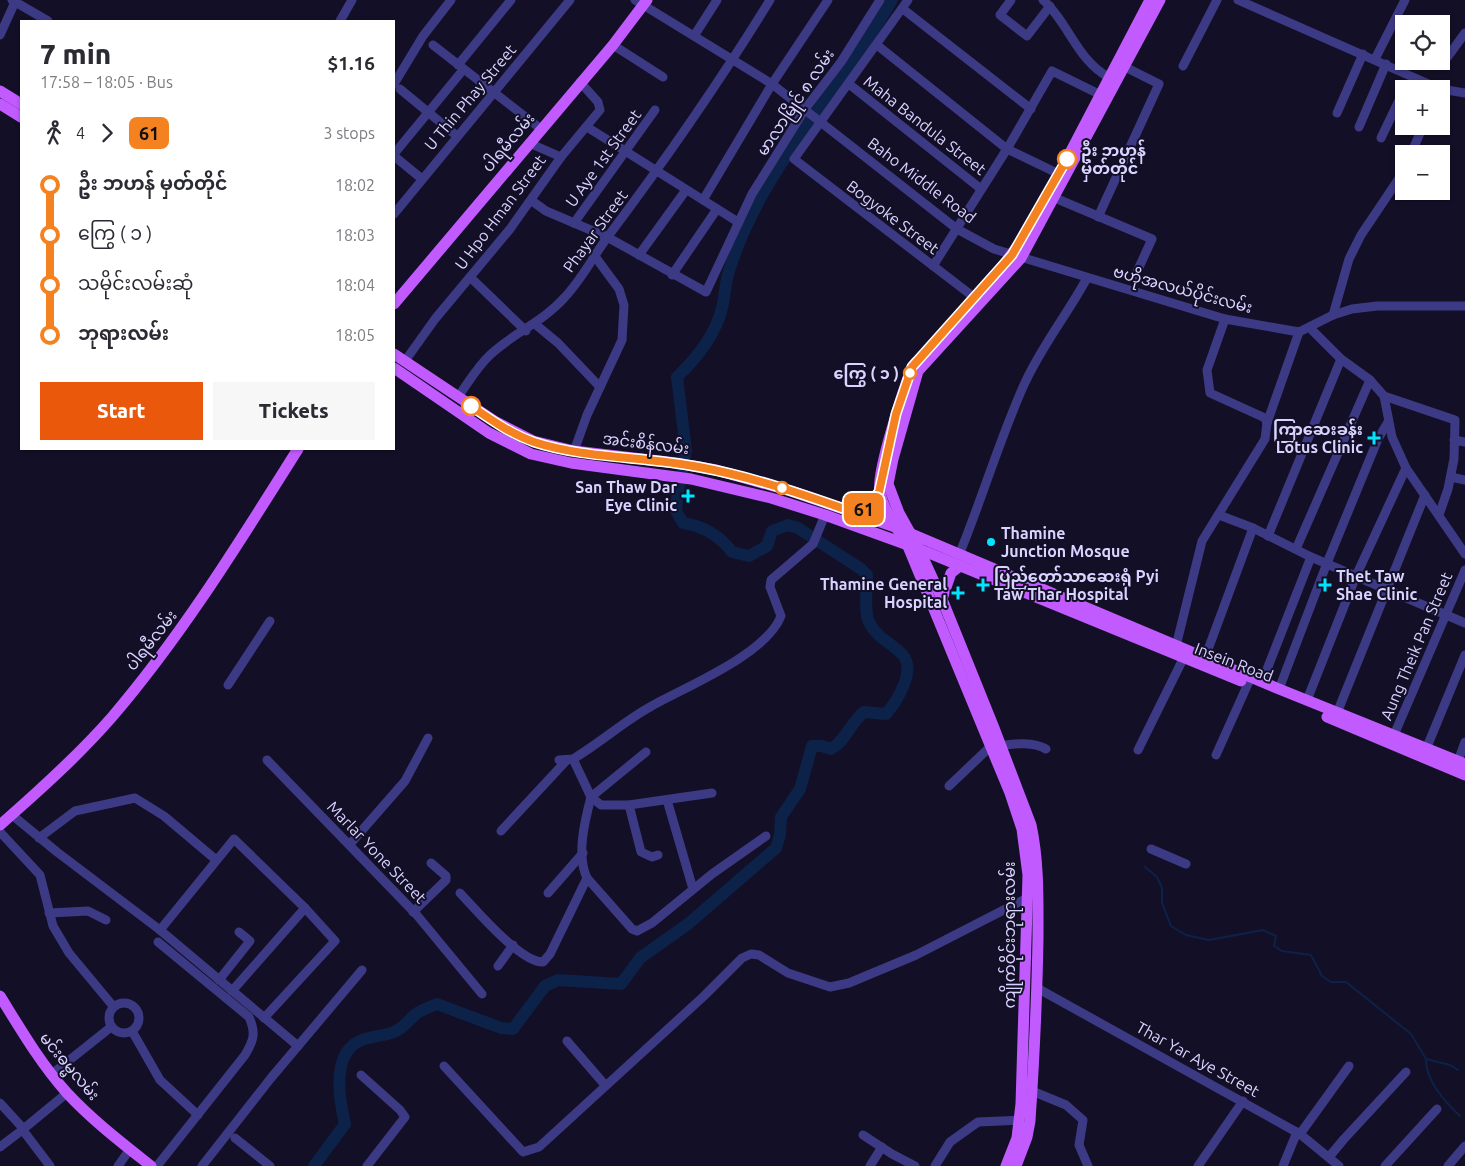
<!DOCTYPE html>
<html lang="en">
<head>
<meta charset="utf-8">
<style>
	:root { --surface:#fff; --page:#f7f7f7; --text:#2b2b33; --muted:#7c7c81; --accent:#ea580c }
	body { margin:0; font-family:Ubuntu,"Noto Sans Myanmar",sans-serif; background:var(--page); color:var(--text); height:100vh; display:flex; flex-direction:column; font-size:19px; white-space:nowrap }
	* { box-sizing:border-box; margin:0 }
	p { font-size:16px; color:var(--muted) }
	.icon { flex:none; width:28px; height:28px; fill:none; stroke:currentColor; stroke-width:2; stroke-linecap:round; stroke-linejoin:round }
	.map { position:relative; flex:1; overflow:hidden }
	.drawer { position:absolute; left:20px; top:20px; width:375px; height:430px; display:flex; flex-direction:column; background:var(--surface); border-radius:0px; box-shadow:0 1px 4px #0004 }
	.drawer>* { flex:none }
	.badge { padding:0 10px; border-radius:8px; font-size:18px; line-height:32px }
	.controls { position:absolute; left:1395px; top:15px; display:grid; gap:10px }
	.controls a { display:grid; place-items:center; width:55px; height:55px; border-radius:0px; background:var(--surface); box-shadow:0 1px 4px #0004; font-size:25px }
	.map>.badge { position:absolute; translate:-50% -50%; box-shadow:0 0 0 2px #fff }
	.legs { display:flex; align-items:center; gap:8px; height:55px; padding:0 20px; font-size:16px }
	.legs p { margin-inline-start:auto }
	.summary { display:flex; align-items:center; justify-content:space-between; height:85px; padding:0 20px }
	h1 { font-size:28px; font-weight:800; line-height:38px }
	.cta { display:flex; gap:10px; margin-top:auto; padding:10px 20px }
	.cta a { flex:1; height:58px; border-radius:0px; background:var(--accent); color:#fff; font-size:20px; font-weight:800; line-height:58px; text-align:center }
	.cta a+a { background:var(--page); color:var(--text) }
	ul { padding:0 20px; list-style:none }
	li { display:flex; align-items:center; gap:18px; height:50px; font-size:19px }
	li i { display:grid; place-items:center; width:8px; height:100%; margin:0 6px; background:currentColor }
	li i::after { content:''; width:12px; height:12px; margin:-6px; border:4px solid; border-radius:50%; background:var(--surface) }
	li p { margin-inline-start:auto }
	li:first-child i { background:linear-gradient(#0000 50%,currentColor 0) }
	li:last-child i { background:linear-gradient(currentColor 50%,#0000 0) }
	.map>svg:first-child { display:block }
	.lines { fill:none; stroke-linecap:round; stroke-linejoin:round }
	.stream { stroke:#0c2248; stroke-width:2 }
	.river { stroke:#0c2248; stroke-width:12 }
	.minor { stroke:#3d3a85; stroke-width:9 }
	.major { stroke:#c25bff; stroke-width:11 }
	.line-1-casing { stroke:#fff; stroke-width:11 }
	.line-1 { stroke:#f58220; stroke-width:8 }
	.stop-1-dot { fill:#fff; stroke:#f58220; stroke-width:2.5 }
	.poi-dot { fill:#00e5ff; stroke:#130f26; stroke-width:2 }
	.labels { text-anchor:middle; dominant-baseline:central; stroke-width:4; stroke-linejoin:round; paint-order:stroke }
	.street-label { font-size:16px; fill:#d9d4ff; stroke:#130f26 }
	.stop-label { font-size:16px; font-weight:bold; fill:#d9d4ff; stroke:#130f26; text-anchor:start }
	.poi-label { font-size:16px; font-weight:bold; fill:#d9d4ff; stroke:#130f26; text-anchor:end }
</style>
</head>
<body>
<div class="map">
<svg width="1465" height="1166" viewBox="0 0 1465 1166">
	<rect width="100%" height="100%" fill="#130f26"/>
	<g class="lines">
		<g class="stream">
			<polyline points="1145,867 1157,877 1162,888 1162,903 1171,926 1186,935 1209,940 1263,930 1276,936 1274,946 1282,951 1311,955 1322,976 1331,982 1346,982 1411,1034 1426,1059 1450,1065 1458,1070"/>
			<path d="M1426,1060C1426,1081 1445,1102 1460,1116"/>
		</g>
		<path class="river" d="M314,1166L345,1124C339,1099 331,1052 362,1040C373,1036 385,1036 396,1031C405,1027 409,1019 416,1014C422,1009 431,1007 437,1004L501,1028L513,1029L545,986L558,980L621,984L640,958L688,924L776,848L780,835L781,817L800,789L812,746H822L831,749C846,741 850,723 864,712L886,714C897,701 917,670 902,654C890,642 876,637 869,622C864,613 867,586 867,575L861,569L798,528L788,525L772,531L767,546L749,556L732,552C720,536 703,526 683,523L676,511L677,499L686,450L677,377C697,358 715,336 722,308C725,296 725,283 729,271C761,168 839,92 892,0"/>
		<g class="minor">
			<polyline points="12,0 48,21"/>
			<polyline points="635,0 772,84 957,229 994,249 1225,319 1299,332 1333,315 1352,309 1377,306 1465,306"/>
			<polyline points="908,0 794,159 975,298"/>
			<polyline points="1011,0 1000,15 1027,36 1050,6"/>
			<path d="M1043,0C1069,23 1077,61 1110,78"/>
			<polyline points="1238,0 1440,89"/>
			<polyline points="903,9 1031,109"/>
			<polyline points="340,21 352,0"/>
			<polyline points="0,35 16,0"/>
			<polyline points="694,36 717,0"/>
			<polyline points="433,45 541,129"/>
			<polyline points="613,45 663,77"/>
			<polyline points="877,45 1007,149 1059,174"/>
			<polyline points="1375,59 1405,0"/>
			<polyline points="1446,59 1465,33"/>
			<polyline points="458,65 511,0"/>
			<polyline points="1183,66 1217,0"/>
			<polyline points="394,84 423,36 451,0"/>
			<polyline points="849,84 981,189"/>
			<polyline points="400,89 457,136"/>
			<polyline points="1441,89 1465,93"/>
			<polyline points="1337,113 1363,54"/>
			<polyline points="587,127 738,222"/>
			<polyline points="1359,127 1386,64"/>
			<polyline points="1381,138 1404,90"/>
			<polyline points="529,143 561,157"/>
			<polyline points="394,154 463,70"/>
			<polyline points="1411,154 1423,126"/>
			<polyline points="394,156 422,179"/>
			<polyline points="1055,198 1152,239 1135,276"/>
			<polyline points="703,200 772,84 828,0"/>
			<polyline points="532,201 546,211 607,237 706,292 752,194 805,109 841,62 880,0"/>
			<polyline points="394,214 570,0"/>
			<polyline points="1098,217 1159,84 1125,67"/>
			<polyline points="574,223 655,110"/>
			<polyline points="639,255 686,190"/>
			<polyline points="933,266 1007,149 1052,71 1101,95"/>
			<polyline points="672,275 717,209"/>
			<polyline points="470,277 526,331"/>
			<polyline points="1333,315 1349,259 1361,235 1404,171"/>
			<polyline points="535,324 558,343 600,387"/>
			<polyline points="1310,328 1341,359 1370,380 1384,396 1392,437 1406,468 1465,554"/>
			<polyline points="405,361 435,319 510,229 561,157 600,110 598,102 580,82"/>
			<polyline points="1384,396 1455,420 1454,459 1448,489 1439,515"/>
			<path d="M458,397C468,383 477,367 490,355C513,333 543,322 565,297C582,279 594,255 609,235C666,159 720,81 770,0"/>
			<polyline points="1267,423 1299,332"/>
			<polyline points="1454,440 1465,442"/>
			<polyline points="574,451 587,415 622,340 624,305 619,289 594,255"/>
			<polyline points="1451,477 1465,480"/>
			<polyline points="1219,515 1253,528 1311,557 1465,623"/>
			<polyline points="1268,536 1341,359"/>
			<polyline points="1296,549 1370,380"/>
			<path d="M959,555C982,499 999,441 1023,387C1040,348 1067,315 1087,278"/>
			<polyline points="1176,646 1202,541 1265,439 1267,423 1265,418 1210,393 1207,370 1225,319"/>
			<polyline points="1203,663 1253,528"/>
			<polyline points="1262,682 1311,557"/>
			<polyline points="228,685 270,621"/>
			<polyline points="1279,689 1327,563 1378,439 1388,422"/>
			<polyline points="1307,700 1356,576 1406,468"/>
			<polyline points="1337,713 1425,495"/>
			<polyline points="1394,735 1465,570"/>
			<path d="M1001,746C1015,743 1034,742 1046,749"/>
			<polyline points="1138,750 1183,659"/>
			<path d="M646,752L591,797C585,820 576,855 587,878L632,929L637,931L652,923L712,874L766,836"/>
			<polyline points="1424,754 1465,655"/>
			<polyline points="1216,755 1251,677"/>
			<polyline points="573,759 591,797 601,805 629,805 712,793"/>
			<polyline points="267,760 416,914 482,994"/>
			<path d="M559,760L573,759C600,743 623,722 650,707C685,687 766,655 781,616L770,587L771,580L813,544L825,515"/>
			<polyline points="1458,761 1465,742"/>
			<polyline points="949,786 991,746"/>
			<polyline points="667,800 693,889"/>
			<polyline points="629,805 641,852 652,857 658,855"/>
			<polyline points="12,815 57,852 160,930 298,1046"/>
			<polyline points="501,831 566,761"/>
			<polyline points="0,832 40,875 53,926 69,953 113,1006"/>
			<polyline points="39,838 75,811 135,798 164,816 215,859"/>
			<polyline points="350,844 405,781 428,738"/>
			<polyline points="1151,849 1186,864"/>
			<path d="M460,893C476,910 521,963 543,962L550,954L587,878"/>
			<polyline points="548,893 583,853"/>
			<polyline points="413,912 446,880 446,876 431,863"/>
			<polyline points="49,913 88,911 106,920"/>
			<polyline points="160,930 234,839 305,908 335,941 264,1018"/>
			<polyline points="498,966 513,945"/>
			<polyline points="219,980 250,941 239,932"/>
			<polyline points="1037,988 1300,1134 1339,1166"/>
			<polyline points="232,991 305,908"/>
			<circle cx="124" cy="1018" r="15"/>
			<polyline points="132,1031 160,1080 198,1115"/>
			<polyline points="567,1041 605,1085"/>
			<polyline points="444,1066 523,1152 539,1147 704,996 742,958 751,954 759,955 788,973 830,987 849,983 916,955 1031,896"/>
			<polyline points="52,1074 111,1027"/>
			<polyline points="361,1075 400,1110 405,1117 367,1166"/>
			<polyline points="1032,1091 1066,1105 1083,1120 1079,1145 1088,1166"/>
			<polyline points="0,1103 21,1126"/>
			<polyline points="27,1126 67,1093"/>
			<polyline points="25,1133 50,1166"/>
			<polyline points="1300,1134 1349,1066"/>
			<polyline points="863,1135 892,1154 915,1166"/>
			<polyline points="235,1138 270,1166"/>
			<polyline points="0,1147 21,1131"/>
			<polyline points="1329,1157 1344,1139 1406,1072"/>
			<polyline points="118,1166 130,1149"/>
			<path d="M157,1166L245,1055C254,1040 256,1033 249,1017L158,942"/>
			<polyline points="202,1166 271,1078 362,970"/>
			<polyline points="870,1166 882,1147"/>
			<polyline points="935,1166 950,1142 978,1122 1025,1120"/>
			<polyline points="1198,1166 1243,1101"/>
			<polyline points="1283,1166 1297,1132"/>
			<polyline points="1385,1166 1437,1109"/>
			<polyline points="1448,1166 1465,1146"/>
		</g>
		<g class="major">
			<polyline points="0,91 21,104"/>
			<polyline points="0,104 21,117"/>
			<polyline points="1071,151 1150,0"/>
			<polyline points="999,271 1022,240 1058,176"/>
			<polyline points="394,304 613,45 647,0"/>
			<polyline points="394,354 496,422 533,441 574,451 676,463 716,470 791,491 895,527 1279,689 1465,764"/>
			<path d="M916,362L912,367C904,389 875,475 880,493C884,511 897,529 907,544L1010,793L1022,829L1028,875L1021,1104L1017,1138L1006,1166"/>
			<polyline points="394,368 489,433 531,454 571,463 691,479 771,498 825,515 919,549 1241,681"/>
			<polyline points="856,513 868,506 879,492"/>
			<polyline points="942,599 951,573 960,566"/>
			<polyline points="1327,717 1465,775"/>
			<path d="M0,825C39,791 78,756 112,717C183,634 240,541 298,449"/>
			<path d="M0,996C21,1030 41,1064 67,1093C92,1120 122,1143 151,1166"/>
			<path d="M1016,1166L1027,1137L1030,1121C1034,1060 1037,999 1038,938C1038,900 1039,862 1031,825L994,728L942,599L919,549L899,513L888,484L893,459L918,371L1021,258L1160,0"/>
		</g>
	</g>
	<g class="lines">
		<defs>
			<path id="line-1" d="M471,406C490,419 511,434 534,442C586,459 645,456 699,467C753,477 805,495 856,513L868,506L879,492L896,414L912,367L1012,255L1067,159"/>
		</defs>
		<use href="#line-1" class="line-1-casing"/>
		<use href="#line-1" class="line-1"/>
	</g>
	<g class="stop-1-dot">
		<circle cx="1067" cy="159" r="9"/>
		<circle cx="910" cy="373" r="6"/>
		<circle cx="471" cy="406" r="9"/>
		<circle cx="782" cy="488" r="6"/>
	</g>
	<g class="poi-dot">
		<path d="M1371.5 430.5h5v5h5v5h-5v5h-5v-5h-5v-5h5z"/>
		<path d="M685.5 488.5h5v5h5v5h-5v5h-5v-5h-5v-5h5z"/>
		<circle cx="991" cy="542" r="5"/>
		<path d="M980.5 577.5h5v5h5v5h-5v5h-5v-5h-5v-5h5z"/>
		<path d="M1322.5 577.5h5v5h5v5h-5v5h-5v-5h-5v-5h5z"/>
		<path d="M955.5 585.5h5v5h5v5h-5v5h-5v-5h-5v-5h5z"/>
	</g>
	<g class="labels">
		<g class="street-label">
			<text transform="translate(470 97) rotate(-50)">U Thin Phay Street</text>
			<text transform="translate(795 102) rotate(-56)">မာလာမြိုင် ၈ လမ်း</text>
			<text transform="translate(925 125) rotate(38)">Maha Bandula Street</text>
			<text transform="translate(508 142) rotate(-50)">ပါရမီလမ်း</text>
			<text transform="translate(603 158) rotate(-54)">U Aye 1st Street</text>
			<text transform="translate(922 180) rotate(37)">Baho Middle Road</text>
			<text transform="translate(500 212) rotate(-53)">U Hpo Hman Street</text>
			<text transform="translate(893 217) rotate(37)">Bogyoke Street</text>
			<text transform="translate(595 231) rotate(-54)">Phayar Street</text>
			<text transform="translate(1183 289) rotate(15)">ဗဟိုအလယ်ပိုင်းလမ်း</text>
			<text transform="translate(646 443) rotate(7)">အင်းစိန်လမ်း</text>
			<text transform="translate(151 640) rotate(-52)">ပါရမီလမ်း</text>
			<text transform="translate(1416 646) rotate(-67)">Aung Theik Pan Street</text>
			<text transform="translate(1234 662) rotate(21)">Insein Road</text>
			<text transform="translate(377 852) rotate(46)">Marlar Yone Street</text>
			<text transform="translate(1009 935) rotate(-90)">ကျိုက်ဝိုင်းဘုရားလမ်း</text>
			<text transform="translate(1198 1059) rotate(29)">Thar Yar Aye Street</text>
			<text transform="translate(70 1066) rotate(50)">မင်းဓမ္မလမ်း</text>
		</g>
		<g class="stop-label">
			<text x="1081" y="150">ဦး ဘဟန်<tspan x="1081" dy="18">မှတ်တိုင်</tspan></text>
			<text x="899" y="373" text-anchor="end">ကြွေ ( ၁ )</text>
		</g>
		<g class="poi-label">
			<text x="1363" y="429">ကြာဆေးခန်း<tspan x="1363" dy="18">Lotus Clinic</tspan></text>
			<text x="677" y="487">San Thaw Dar<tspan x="677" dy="18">Eye Clinic</tspan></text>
			<text x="1001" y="533" text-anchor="start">Thamine<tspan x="1001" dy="18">Junction Mosque</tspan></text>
			<text x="994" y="576" text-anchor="start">ပြည်တော်သာဆေးရုံ Pyi<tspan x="994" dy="18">Taw Thar Hospital</tspan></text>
			<text x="1336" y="576" text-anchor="start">Thet Taw<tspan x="1336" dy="18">Shae Clinic</tspan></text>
			<text x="947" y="584">Thamine General<tspan x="947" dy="18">Hospital</tspan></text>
		</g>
	</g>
</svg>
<div class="controls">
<a><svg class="icon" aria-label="locate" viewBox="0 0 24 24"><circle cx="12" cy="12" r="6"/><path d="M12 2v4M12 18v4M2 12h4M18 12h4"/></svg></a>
<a>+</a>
<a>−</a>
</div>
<b class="badge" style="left:864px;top:509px;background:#f58220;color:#111">61</b>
<section class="drawer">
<div class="summary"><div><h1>7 min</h1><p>17:58 – 18:05 · Bus</p></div><b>$1.16</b></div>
<div class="legs"><svg class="icon" aria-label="walk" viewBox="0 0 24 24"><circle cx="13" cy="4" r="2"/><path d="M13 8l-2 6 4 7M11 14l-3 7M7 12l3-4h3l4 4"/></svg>4<svg class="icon" aria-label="forward" viewBox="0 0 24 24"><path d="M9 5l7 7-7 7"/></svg><b class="badge" style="background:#f58220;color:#111">61</b><p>3 stops</p></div>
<ul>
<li><i style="color:#f58220"></i><b>ဦး ဘဟန် မှတ်တိုင်</b><p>18:02</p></li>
<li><i style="color:#f58220"></i><span>ကြွေ ( ၁ )</span><p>18:03</p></li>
<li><i style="color:#f58220"></i><span>သမိုင်းလမ်းဆုံ</span><p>18:04</p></li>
<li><i style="color:#f58220"></i><b>ဘုရားလမ်း</b><p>18:05</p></li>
</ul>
<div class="cta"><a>Start</a><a>Tickets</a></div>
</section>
</div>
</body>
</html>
